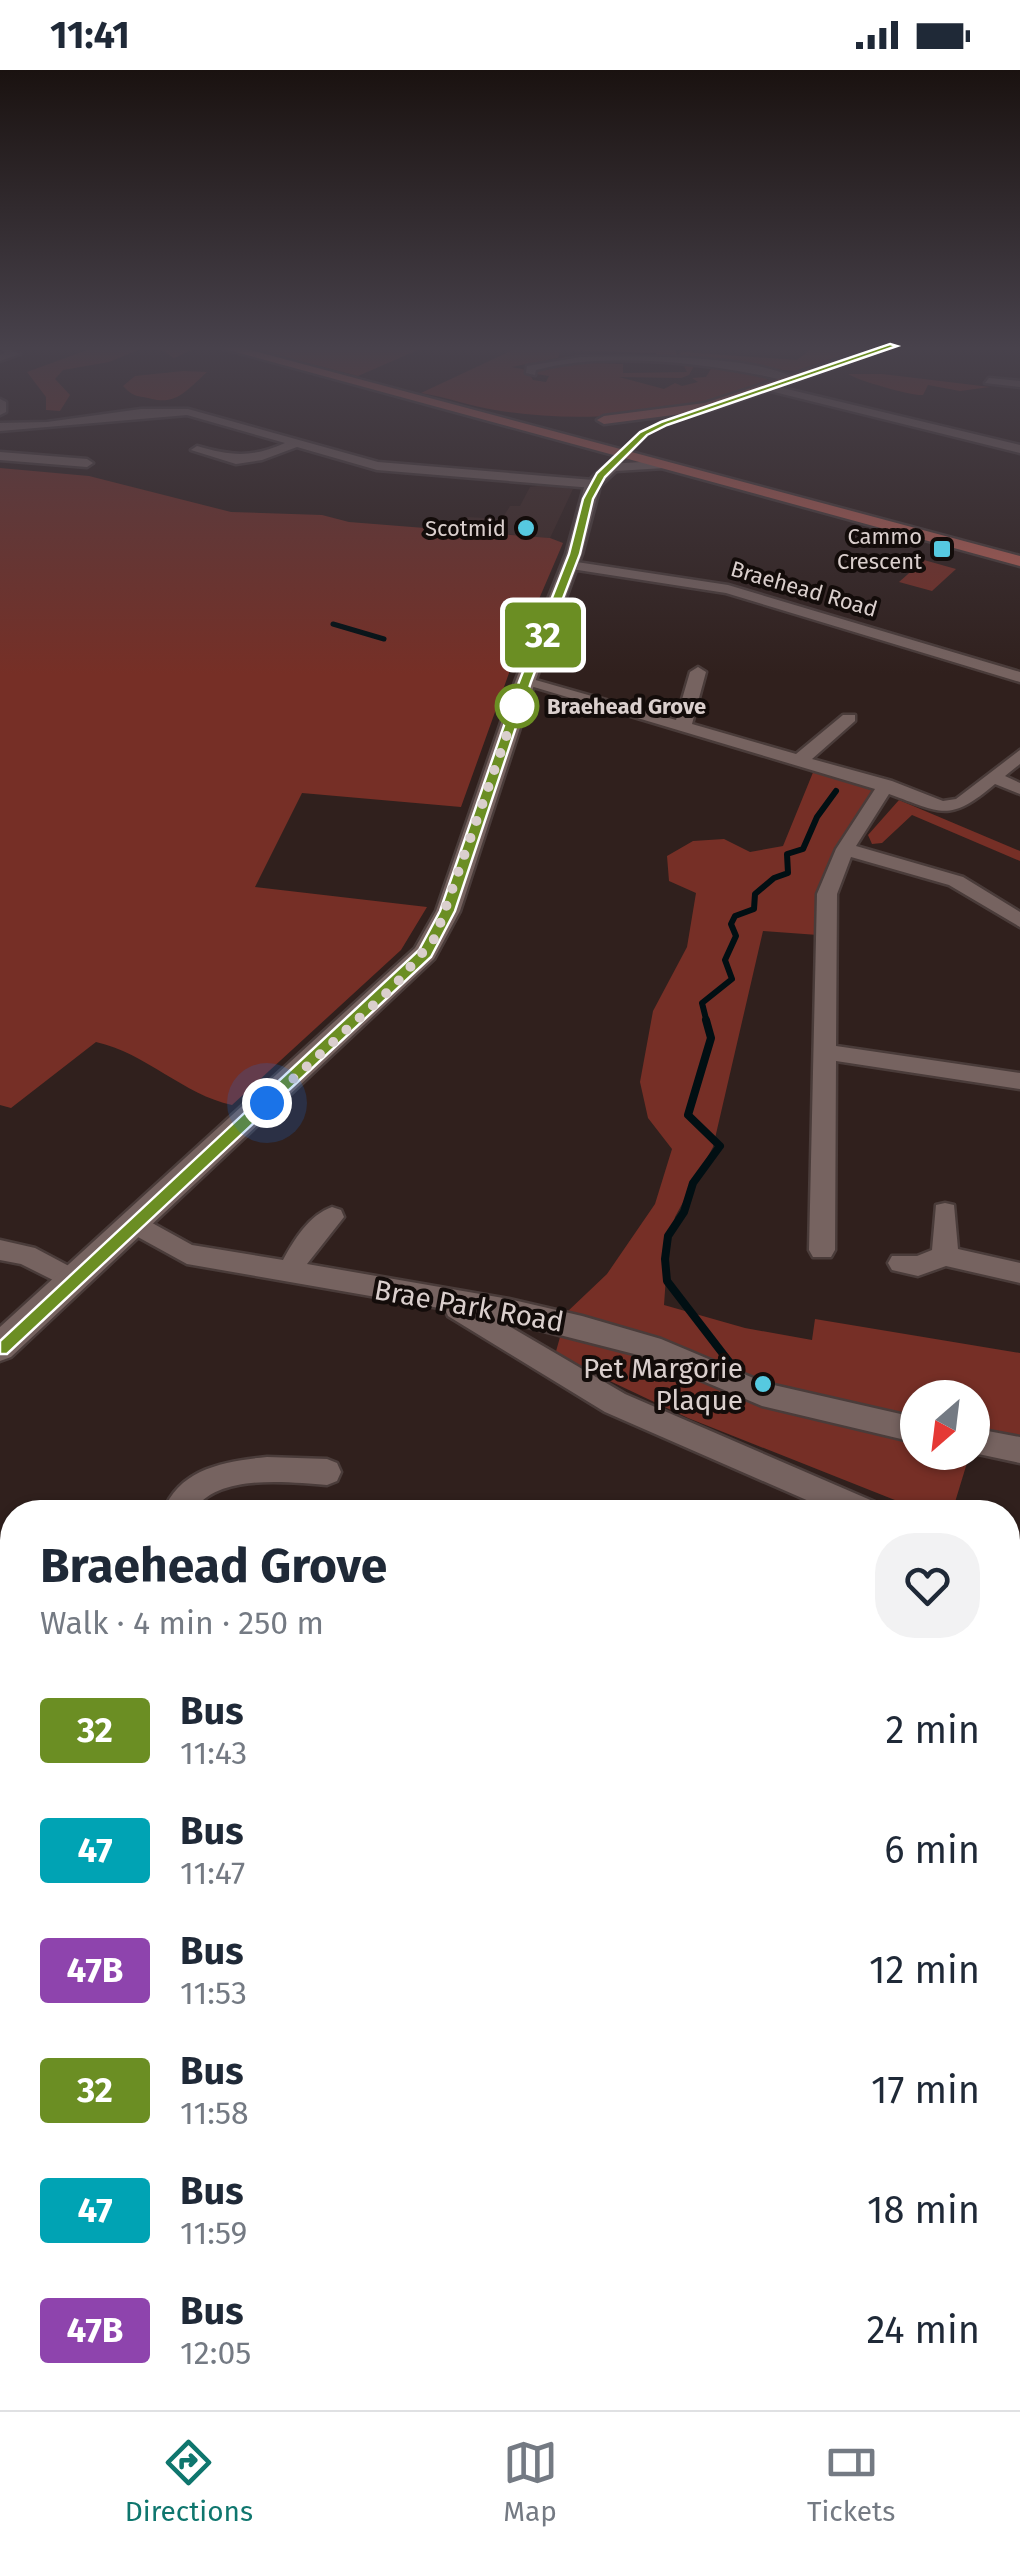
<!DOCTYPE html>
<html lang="en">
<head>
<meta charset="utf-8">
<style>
	:root { --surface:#fff; --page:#f2f2f3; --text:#1f2937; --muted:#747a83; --line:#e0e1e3; --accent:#0f766e }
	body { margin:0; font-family:"Fira Sans",sans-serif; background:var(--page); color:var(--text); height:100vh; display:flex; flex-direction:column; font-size:38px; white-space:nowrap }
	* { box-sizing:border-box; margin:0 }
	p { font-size:32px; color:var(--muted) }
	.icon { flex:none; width:55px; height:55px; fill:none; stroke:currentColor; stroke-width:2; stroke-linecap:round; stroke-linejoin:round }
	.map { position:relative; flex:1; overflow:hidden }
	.details { position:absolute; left:0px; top:1430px; width:1020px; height:910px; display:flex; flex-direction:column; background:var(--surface); border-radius:40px 40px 0 0; box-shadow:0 2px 8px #0004 }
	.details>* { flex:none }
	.badge { padding:0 20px; border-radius:8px; font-size:35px; line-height:65px }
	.needle { width:65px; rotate:208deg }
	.fabs { position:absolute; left:900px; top:1310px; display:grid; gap:20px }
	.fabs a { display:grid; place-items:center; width:90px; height:90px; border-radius:50%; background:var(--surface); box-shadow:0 2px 8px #0004; font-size:50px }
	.you { position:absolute; width:50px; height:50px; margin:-25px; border:8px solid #fff; border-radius:50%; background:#1a73e8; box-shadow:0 0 0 15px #1a73e833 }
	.map>.badge { position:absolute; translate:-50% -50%; box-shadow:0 0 0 5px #fff }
	.round { display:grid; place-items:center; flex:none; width:105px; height:105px; border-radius:40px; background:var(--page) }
	.summary { display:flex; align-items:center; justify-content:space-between; height:170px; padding:0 40px }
	h1 { font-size:48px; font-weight:700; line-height:75px }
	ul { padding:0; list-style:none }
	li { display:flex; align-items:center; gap:30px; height:120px; padding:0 40px }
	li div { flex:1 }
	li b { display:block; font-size:38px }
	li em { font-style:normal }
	li .badge { min-width:110px; font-weight:700; text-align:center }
	.status { display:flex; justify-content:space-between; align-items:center; height:70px; padding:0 50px; background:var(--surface); direction:ltr }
	.status svg { height:28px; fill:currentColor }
	.tabs { display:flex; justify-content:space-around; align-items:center; height:140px; border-top:2px solid var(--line); background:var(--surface); font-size:28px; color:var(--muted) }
	.tabs a { display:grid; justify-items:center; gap:5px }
	.tabs .active { color:var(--accent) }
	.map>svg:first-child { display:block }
	.built { fill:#3e2824 }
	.green { fill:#762f26 }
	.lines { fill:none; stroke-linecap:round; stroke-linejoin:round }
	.stream-far2 { stroke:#010f13; stroke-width:5 }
	.stream-far1 { stroke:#010f13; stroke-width:6 }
	.stream { stroke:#010f13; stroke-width:8 }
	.minor-casing { stroke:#4a3c3a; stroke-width:5 }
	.tertiary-casing { stroke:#4a3c3a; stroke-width:5 }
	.primary-casing { stroke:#4a3c3a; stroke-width:5 }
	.minor { fill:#766360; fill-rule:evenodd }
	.tertiary { fill:#766360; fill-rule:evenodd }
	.primary { fill:#b45f54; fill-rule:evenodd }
	.line { fill:#6b8e23; stroke:#fff; stroke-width:2.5 }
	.walk { stroke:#dacfcd; stroke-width:10; stroke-dasharray:0 18 }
	.poi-dot { fill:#56c9e0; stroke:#130c0a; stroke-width:4 }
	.stop-dot { fill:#fff; stroke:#6b8e23; stroke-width:5 }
	.labels { text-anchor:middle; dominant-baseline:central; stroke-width:8; stroke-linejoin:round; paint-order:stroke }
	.far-poi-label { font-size:22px; fill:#dacfcd; stroke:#130c0a; text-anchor:end }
	.far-street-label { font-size:22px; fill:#dacfcd; stroke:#130c0a }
	.far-stop-label { font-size:22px; font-weight:bold; fill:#dacfcd; stroke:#130c0a; text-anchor:start }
	.street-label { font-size:28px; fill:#dacfcd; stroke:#130c0a }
	.poi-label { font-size:28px; fill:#dacfcd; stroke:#130c0a; text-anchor:end }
</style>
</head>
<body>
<div class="status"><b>11:41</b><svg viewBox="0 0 49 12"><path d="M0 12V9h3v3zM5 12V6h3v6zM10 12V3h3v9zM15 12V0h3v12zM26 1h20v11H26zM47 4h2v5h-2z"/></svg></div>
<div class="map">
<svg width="1020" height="2340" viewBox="0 0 1020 2340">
	<rect width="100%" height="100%" fill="#30201d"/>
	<polygon class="built" points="546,415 573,419 550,468 459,460 467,447 502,449 510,436 520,436 530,417"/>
	<g class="green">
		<polygon points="85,276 189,276 196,278 174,288 164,281 143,278 109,292 63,300 55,309 70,325 60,341 46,340 46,327 27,302 90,279"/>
		<polygon points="255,276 427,276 358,306 260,281"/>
		<path d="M521,276H674L677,286L682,282L797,290L815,276H871L795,301L656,289V283L561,280L558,288L511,297L527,300L533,310L546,312L549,306L536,304L540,296L559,292L623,294V303L687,302L683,294L694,296L689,305L681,308L619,307L664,319L675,313L682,316L698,312L692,308L706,307L712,297L773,307C688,345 588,355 495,340C470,336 446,327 421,323Z"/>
		<path d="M183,301L207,302C188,319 177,335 152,329C137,325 134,328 123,316L135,306Z"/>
		<path d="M848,304H882L990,317L960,321L928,315L923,325C912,326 859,311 848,304Z"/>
		<path d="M0,398L89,406L231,442L322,445L349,452L550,468L563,473L518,578L461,737L302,723L255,817L427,837L401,880L232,1035C184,1025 146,983 96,972L11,1038L0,1035Z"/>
		<polygon points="924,490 956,499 932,521 899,512"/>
		<path d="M814,700L874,721C836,775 820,797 818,865L763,861L713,1077L675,1147L668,1178L664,1235L745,1258L812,1270L815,1249L1020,1283V1379L973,1373L972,1328H918V1382L970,1383L952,1442H925L688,1348L555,1285L567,1242L607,1204L655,1134L672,1079L648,1048L640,1012L653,941L687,877L696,823L669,811L667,786L693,771L724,769L750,782L783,776Z"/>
		<polygon points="899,730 1020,781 1020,791 912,745 882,773 872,774 868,765"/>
	</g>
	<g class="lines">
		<polyline class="stream-far2" points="333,554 384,569"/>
		<polyline class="stream-far1" points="707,953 702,933 732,909 725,890 736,866 731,854 735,846 754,839 755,824 774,808 788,803 787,784 803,779 817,747 836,721"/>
		<polyline class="stream" points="706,950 711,968 688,1045 720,1076 693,1113 684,1142 668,1166 665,1189 667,1211 740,1306"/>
		<defs>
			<g id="minor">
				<polygon points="0,276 20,284 0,291 0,285 5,283"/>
				<path d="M581,287C635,286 752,284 796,309L791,312C719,294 609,280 536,300L535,305L526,303L527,296Z"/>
				<polygon points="989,308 1020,311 1020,317 985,313"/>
				<polygon points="766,314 1020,375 1020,383 762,319"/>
				<polygon points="0,329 6,332 6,342 0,345"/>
				<path d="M141,339H188L378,392L593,410L599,414L593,418L377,400L297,377L262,390L236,394L191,380L197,376C231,386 252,388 285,373L187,345L0,361V353L47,352Z"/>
				<polygon points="0,382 87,389 93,393 87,397 0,390"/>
				<polygon points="570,491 728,515 1020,602 1020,612 726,523 565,498 563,495"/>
				<path d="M698,597L706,602L692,654L796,684L843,645H855V651L812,689L892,711L943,731L956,729L1020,680V694L1005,706L1020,713V724L995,714C949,753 942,743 889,724L856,776L963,807L1020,842V857L949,815L851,787L837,824L836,976L1020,1003V1019L836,991L835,1180L831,1187H813L809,1180L817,824L836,779L875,719L517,612L525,607L676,650L690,602Z"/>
				<polygon points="945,1133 954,1135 958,1179 1020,1193 1020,1213 946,1196 918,1206 892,1200 888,1193 892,1186 917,1186 932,1180 936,1135"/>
				<path d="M332,1137L341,1140L344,1147L307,1194L509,1229L582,1246L661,1269L765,1313L918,1348V1373L762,1336L646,1287L497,1249L625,1324L875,1432L880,1442H834L605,1342L448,1246L445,1239L187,1194L127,1161L124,1154L127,1147L136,1144L192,1175L283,1190C294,1170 309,1145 332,1137Z"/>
				<polygon points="0,1170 35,1178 82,1203 86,1210 82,1217 73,1220 21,1194 0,1190"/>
				<polygon points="972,1358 1020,1367 1020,1393 969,1382 972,1382"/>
				<path d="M267,1387L327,1389L337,1393L341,1402L337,1411L327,1415C288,1412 216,1403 193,1442H163C179,1399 224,1391 267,1387Z"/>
				<polygon points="1008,1489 1020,1494 1020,1525 1008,1520"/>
				<rect x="0" y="1526" width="12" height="30"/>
				<polygon points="0,1912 12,1913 12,1950 0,1950"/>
				<polygon points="1008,2000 1020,2005 1020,2047 1008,2042"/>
				<polygon points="811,2328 855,2328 852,2340 808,2340"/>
			</g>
			<polygon id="tertiary" points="659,391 666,395 664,398 616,401 600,416 582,484 535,612 460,841 434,889 11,1287 0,1291 0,1257 415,878 436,841 515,612 566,484 585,414 607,394"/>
			<g id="primary">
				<polygon points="214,276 235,276 1020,486 1020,496"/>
				<polygon points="880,276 899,276 712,340 604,354 597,350 604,346 705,333"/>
			</g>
		</defs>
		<use href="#minor" class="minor-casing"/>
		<use href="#tertiary" class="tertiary-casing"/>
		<use href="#primary" class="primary-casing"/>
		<use href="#minor" class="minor"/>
		<use href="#tertiary" class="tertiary"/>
		<use href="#primary" class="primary"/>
	</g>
	<linearGradient id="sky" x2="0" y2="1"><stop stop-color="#1a1210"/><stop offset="0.46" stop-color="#48424c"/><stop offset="1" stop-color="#48424c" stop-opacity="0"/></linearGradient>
	<rect width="1020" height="604" fill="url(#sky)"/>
	<polygon class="line" points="890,274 897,276 667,355 647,365 605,407 593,429 580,484 531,612 455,841 431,887 7,1284 0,1284 0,1271 419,880 440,841 519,612 569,484 583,429 597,403 640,362 661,352"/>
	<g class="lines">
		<polyline class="walk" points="267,1033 394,916 435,868 517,636"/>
	</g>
	<g class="poi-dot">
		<circle cx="526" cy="458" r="10"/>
		<rect x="932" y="469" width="20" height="20" rx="5"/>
		<circle cx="763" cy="1314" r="10"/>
	</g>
	<circle class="stop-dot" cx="517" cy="636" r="20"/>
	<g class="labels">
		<g class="far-poi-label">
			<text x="506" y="458">Scotmid</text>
			<text x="922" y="466">Cammo<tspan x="922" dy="25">Crescent</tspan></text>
		</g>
		<g class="far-street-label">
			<text transform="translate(804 519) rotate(16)">Braehead Road</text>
		</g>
		<g class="far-stop-label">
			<text x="547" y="636">Braehead Grove</text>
		</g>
		<g class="street-label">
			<text transform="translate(469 1236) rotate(10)">Brae Park Road</text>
		</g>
		<g class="poi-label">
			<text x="743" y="1298">Pet Margorie<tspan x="743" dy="32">Plaque</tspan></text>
		</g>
	</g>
</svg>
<div class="fabs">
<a><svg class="needle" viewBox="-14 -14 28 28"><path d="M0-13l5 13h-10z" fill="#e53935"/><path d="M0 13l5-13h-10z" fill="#747a83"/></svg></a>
</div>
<div class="you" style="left:267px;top:1033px"></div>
<b class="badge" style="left:543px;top:565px;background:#6b8e23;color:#fff">32</b>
<section class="details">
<div class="summary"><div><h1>Braehead Grove</h1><p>Walk · 4 min · 250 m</p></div><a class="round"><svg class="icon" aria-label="heart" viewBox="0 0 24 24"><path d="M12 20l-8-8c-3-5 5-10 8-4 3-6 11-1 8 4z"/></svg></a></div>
<ul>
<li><span class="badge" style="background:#6b8e23;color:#fff">32</span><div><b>Bus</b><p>11:43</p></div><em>2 min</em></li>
<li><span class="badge" style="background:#00a3b4;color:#fff">47</span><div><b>Bus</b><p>11:47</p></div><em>6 min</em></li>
<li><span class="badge" style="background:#8e44ad;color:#fff">47B</span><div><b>Bus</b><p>11:53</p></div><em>12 min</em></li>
<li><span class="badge" style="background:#6b8e23;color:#fff">32</span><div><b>Bus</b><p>11:58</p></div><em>17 min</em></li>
<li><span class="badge" style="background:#00a3b4;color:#fff">47</span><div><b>Bus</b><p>11:59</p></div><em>18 min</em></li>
<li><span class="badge" style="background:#8e44ad;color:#fff">47B</span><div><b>Bus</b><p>12:05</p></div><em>24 min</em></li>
</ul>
</section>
</div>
<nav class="tabs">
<a class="active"><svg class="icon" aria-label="directions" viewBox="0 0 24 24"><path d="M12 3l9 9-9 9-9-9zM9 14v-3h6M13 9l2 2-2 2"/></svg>Directions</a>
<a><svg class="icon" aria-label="map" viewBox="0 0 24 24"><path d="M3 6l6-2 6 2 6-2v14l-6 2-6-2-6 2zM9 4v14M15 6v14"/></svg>Map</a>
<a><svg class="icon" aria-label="tickets" viewBox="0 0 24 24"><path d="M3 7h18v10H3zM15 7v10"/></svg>Tickets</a>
</nav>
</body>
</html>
